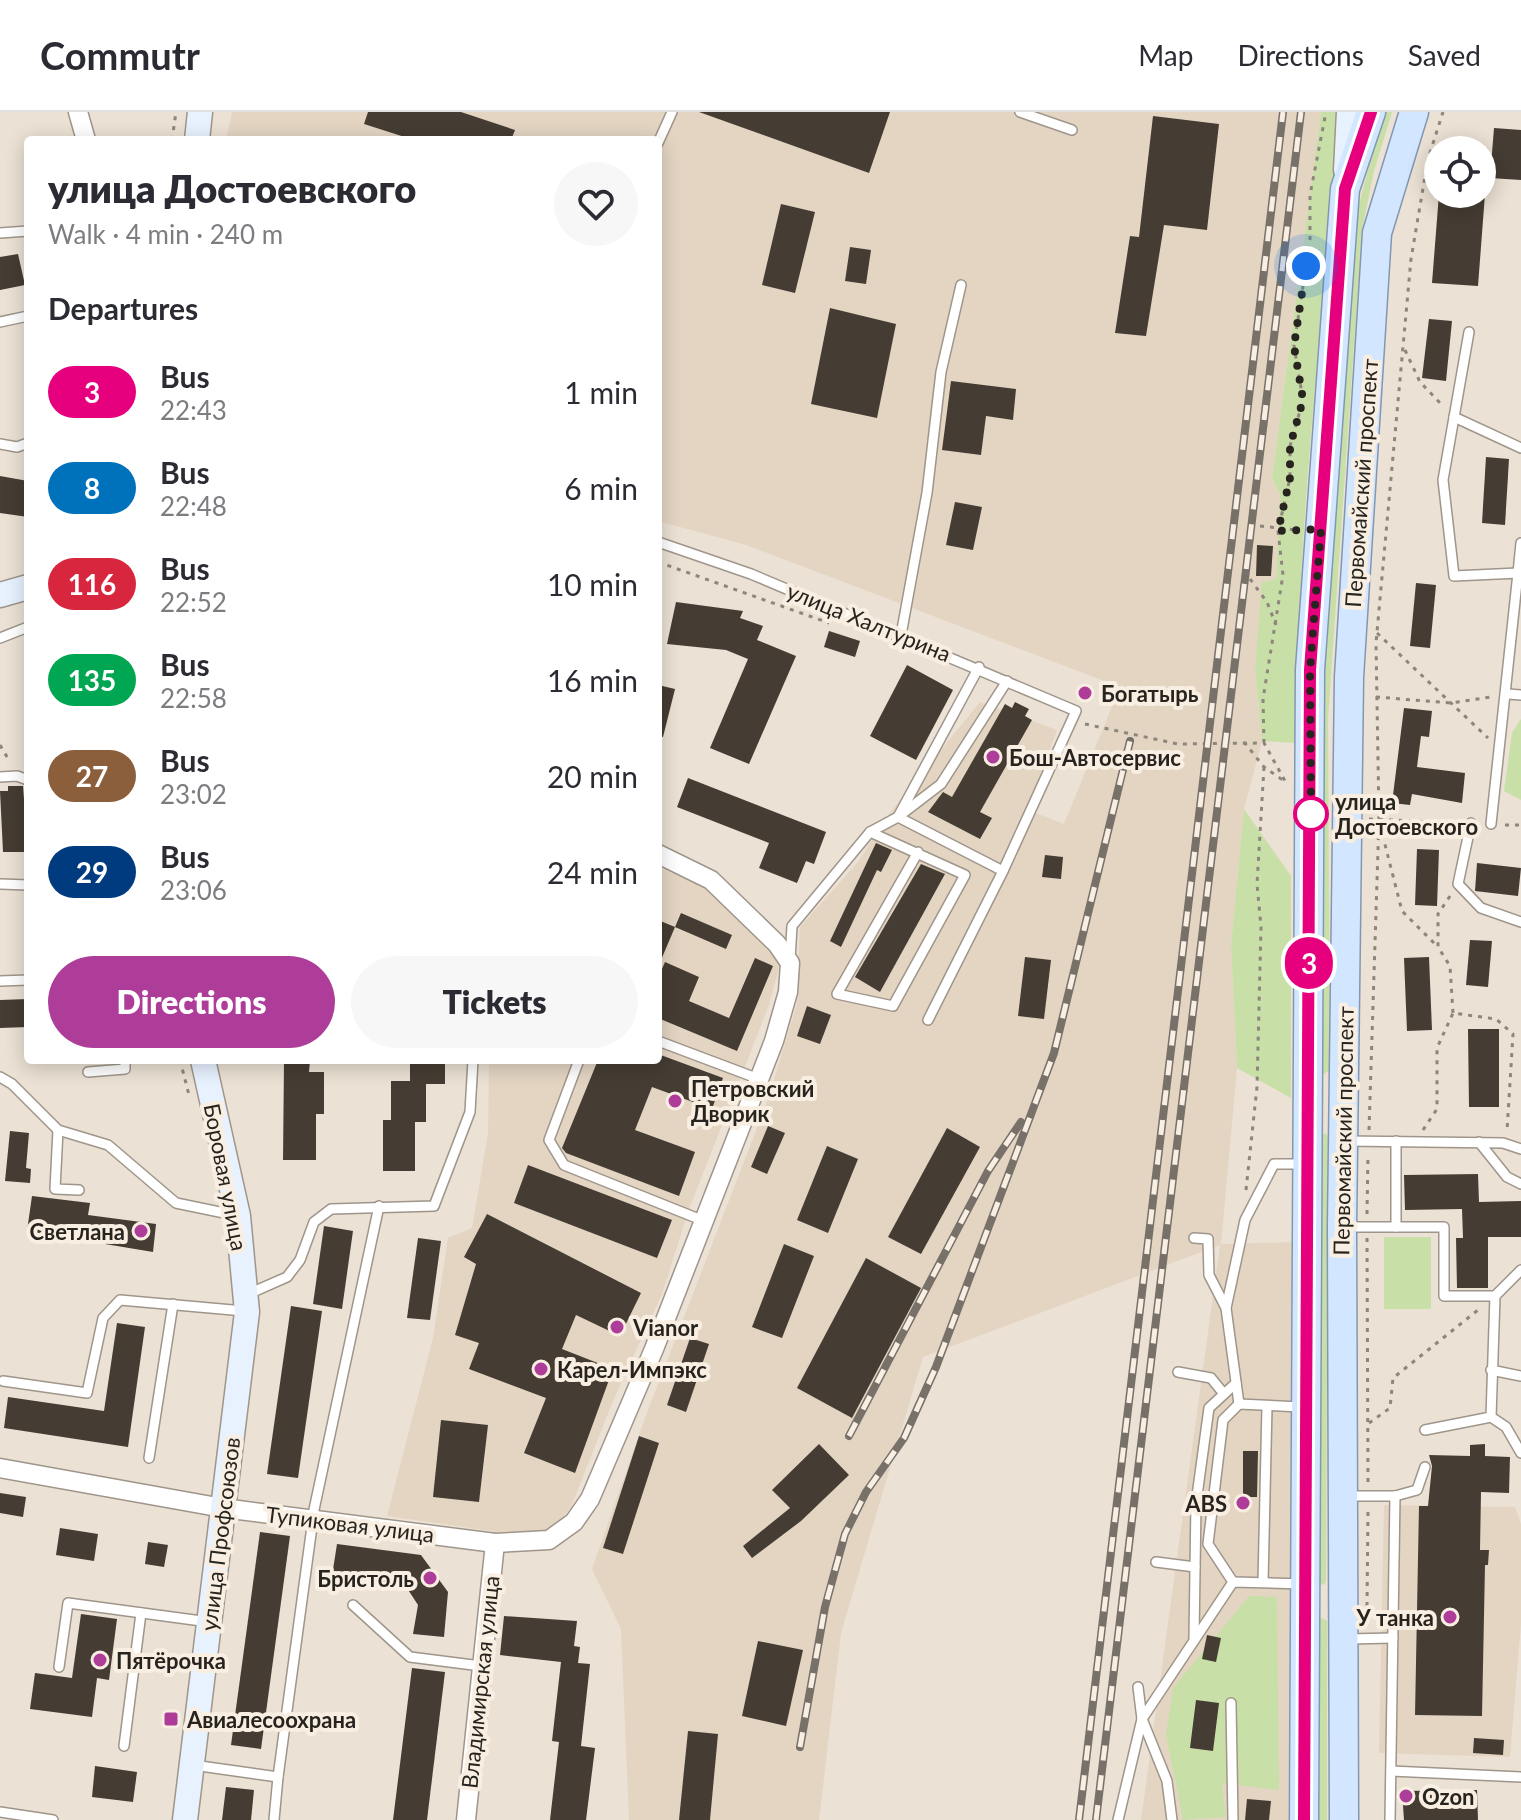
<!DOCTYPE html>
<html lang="en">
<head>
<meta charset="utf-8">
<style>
	:root { --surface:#fff; --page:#f7f7f7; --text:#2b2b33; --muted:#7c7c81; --line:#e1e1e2; --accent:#ad3d99 }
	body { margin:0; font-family:Lato,sans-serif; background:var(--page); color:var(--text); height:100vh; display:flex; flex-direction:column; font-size:30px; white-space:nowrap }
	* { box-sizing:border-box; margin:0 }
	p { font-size:26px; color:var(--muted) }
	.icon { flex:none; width:44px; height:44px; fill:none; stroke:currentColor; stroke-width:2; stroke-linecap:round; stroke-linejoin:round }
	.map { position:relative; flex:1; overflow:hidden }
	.sheet { position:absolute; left:24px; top:24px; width:638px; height:928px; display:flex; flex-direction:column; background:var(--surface); border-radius:8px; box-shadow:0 4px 20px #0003 }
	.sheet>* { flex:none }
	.badge { padding:0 16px; border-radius:26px; font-size:28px; line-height:52px }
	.fabs { position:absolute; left:1424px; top:24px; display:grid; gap:16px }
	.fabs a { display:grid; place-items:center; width:72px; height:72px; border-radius:50%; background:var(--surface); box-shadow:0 4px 20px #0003; font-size:40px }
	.you { position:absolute; width:40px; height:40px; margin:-20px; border:6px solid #fff; border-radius:50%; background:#1a73e8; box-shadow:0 0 0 12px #1a73e833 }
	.map>.badge { position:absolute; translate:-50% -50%; box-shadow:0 0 0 4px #fff }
	h2 { padding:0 24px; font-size:30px; line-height:72px }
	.round { display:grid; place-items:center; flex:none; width:84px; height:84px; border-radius:42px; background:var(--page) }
	.head { display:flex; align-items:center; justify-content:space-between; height:136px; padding:0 24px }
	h1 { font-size:38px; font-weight:800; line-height:60px }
	.button { display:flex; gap:16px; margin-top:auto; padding:16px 24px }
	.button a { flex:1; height:92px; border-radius:48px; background:var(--accent); color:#fff; font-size:32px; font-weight:800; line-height:92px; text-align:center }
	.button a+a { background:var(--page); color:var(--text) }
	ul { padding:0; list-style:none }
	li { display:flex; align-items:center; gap:24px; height:96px; padding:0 24px }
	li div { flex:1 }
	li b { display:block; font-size:30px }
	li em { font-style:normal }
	li .badge { min-width:88px; font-weight:700; text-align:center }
	header { display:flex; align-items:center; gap:48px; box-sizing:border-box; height:112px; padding:0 40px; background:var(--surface); border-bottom:2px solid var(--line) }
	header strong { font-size:38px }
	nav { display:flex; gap:44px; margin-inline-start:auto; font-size:28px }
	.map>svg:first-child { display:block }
	.built { fill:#e4d5c3 }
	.green { fill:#c9dfa8 }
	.building { fill:#453d33 }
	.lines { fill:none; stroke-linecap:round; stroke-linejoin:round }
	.service-casing { stroke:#9f958a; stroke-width:12 }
	.minor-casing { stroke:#9f958a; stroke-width:21 }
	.secondary-casing { stroke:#9f958a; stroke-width:27 }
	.primary-casing { stroke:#8397b1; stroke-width:31 }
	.path { stroke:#8d867d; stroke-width:3; stroke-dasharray:4 6; stroke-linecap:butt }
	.service { stroke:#fff; stroke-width:9 }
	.minor { stroke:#fff; stroke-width:18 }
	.secondary { stroke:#e8f2ff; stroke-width:24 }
	.primary { stroke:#d2e6ff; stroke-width:28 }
	.rail-casing { stroke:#777169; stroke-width:8 }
	.rail { stroke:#f8eee1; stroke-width:5; stroke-dasharray:15; stroke-linecap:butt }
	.line-casing { stroke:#fff; stroke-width:18 }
	.line { stroke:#e6007e; stroke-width:12 }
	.walk { stroke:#27241f; stroke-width:8; stroke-dasharray:0 14.4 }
	.poi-dot { fill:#ad3d99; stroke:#f8eee1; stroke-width:3 }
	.stop-dot { fill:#fff; stroke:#e6007e; stroke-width:4 }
	.labels { text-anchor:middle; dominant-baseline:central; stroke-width:8; stroke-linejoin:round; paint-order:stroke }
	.street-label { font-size:22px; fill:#27241f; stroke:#f8eee1 }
	.poi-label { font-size:22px; font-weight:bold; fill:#27241f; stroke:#f8eee1; text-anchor:start }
	.stop-label { font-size:22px; font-weight:bold; fill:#27241f; stroke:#f8eee1; text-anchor:start }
</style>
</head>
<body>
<header>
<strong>Commutr</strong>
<nav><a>Map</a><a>Directions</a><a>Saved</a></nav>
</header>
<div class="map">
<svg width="1521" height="1708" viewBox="0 0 1521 1708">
	<rect width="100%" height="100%" fill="#ebe1d4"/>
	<g class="built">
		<polygon points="232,0 1321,0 1272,366 1280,383 1276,468 1263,470 1255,556 1262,629 1244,697 1231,832 1237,956 1221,1132 1294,1130 1288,1708 1141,1708 1220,1133 923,1245 841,1521 819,1708 629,1708 621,1517 592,1457 645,1306 767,990 797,892 800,815 858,750 888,703 980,590 1057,618 1028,698 1064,712 1120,575 746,433 658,409 658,28 226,28"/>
		<polygon points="658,756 712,776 776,840 779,856 769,893 688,1100 662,1182 613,1289 571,1395 551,1420 505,1421 387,1404 433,1226 448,1126 472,1116 488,1021 489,948 658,948"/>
		<polygon points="1384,1393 1515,1395 1521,1412 1521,1512 1510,1645 1379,1641"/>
	</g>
	<g class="green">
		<path d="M1321,0H1341C1322,209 1296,420 1297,631L1262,629L1255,556L1262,470L1276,467L1280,383L1272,366Z"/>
		<polygon points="1383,0 1392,0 1374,59 1362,118 1328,606 1330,958 1324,962 1318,958 1318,602 1353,116"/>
		<polygon points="1521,607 1521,688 1504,679 1512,621"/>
		<polygon points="1244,697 1291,764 1291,986 1237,956 1231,832"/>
		<polygon points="1325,1021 1328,1025 1326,1470 1323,1473 1317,1470 1319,1025"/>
		<rect x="1384" y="1125" width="47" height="72"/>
		<polygon points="1249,1484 1277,1485 1279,1678 1222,1671 1226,1705 1183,1708 1166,1623 1173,1576"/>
		<polygon points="1322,1506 1327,1509 1327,1708 1319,1708 1318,1509"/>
	</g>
	<g class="building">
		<polygon points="368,0 461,0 515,18 511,28 414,28 364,12"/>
		<polygon points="699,0 890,0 869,61"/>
		<polygon points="1153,4 1219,12 1207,118 1164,113 1146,224 1115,221 1130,124 1139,125"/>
		<polygon points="1494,16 1521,18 1521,68 1490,66"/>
		<polygon points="1439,82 1485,82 1478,174 1432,171"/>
		<polygon points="781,92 815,100 795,181 762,173"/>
		<polygon points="850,135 871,138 866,172 845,169"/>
		<polygon points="18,142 25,173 0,178 0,145"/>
		<polygon points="830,196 896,212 877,306 811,292"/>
		<polygon points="1429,207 1452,209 1446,269 1422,266"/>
		<polygon points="951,269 1016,277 1013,308 986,304 981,343 942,338"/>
		<polygon points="1486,345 1509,347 1505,413 1482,411"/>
		<polygon points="0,364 28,369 28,405 0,401"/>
		<polygon points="955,390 982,395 973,438 946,433"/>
		<polygon points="1257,433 1273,434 1271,464 1256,464"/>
		<polygon points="1416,471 1436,473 1430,536 1410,534"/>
		<polygon points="676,490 743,499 740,506 763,514 757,528 796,544 749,652 710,636 748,547 726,538 667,532"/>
		<polygon points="829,519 860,529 855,545 824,535"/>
		<polygon points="907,553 953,578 916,648 870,624"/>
		<polygon points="658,573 675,577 663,625 658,624"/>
		<polygon points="1015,590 1029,597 1025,604 1032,608 980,700 992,706 980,727 928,700 943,680 952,685 1005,592 1012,596"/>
		<polygon points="1404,596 1432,599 1429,625 1421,624 1417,655 1465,661 1462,691 1412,682 1410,693 1392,691"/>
		<polygon points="688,666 826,720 814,752 806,749 797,771 759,756 769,731 677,695"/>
		<polygon points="8,674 23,674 28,740 3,740 0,679 8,679"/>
		<polygon points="876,731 892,738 881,760 877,758 841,835 830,829"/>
		<polygon points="1417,737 1439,738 1437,794 1415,793"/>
		<polygon points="1045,743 1063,745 1061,767 1042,765"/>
		<polygon points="1477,751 1521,756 1518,784 1475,779"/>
		<polygon points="921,752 945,762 880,880 855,865"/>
		<polygon points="681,801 732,823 726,837 675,815"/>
		<polygon points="658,808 675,815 658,855"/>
		<polygon points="1470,828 1492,829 1488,875 1466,873"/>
		<polygon points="1025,845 1051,848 1044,907 1018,904"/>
		<polygon points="1429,845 1432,918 1407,919 1404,846"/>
		<polygon points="755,846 773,854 737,939 658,906 658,866 665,850 699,865 689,889 729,906"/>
		<polygon points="28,887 28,915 0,916 0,888"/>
		<polygon points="807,894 831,903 820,932 797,924"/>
		<polygon points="1468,917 1499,917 1499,995 1469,995"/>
		<polygon points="658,942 723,966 712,997 652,975 635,1018 695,1040 679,1084 566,1041 562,1036 598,948 658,948"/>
		<polygon points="410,948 445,948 445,972 426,972 426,1010 415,1010 415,1059 383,1059 383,1008 391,1008 391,969 410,969"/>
		<polygon points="284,949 310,949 309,960 324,960 324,1002 316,1002 316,1048 283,1048"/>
		<polygon points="768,1014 785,1021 767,1062 751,1055"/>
		<polygon points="947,1016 980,1035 921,1142 888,1125"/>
		<polygon points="10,1019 29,1021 26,1056 31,1057 30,1071 5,1069"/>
		<polygon points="827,1034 858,1047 828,1121 797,1108"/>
		<polygon points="528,1053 672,1108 657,1146 514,1091"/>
		<polygon points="1478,1062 1479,1090 1521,1089 1521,1125 1488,1125 1488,1176 1457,1176 1456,1126 1463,1126 1462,1097 1405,1098 1404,1063"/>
		<polygon points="32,1084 90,1091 88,1103 156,1112 153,1140 27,1119"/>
		<polygon points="487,1102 641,1181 620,1224 576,1203 562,1237 613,1257 575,1361 524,1341 546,1286 469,1257 479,1231 455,1223 476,1152 464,1145"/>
		<polygon points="324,1114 353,1119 342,1197 313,1192"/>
		<polygon points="418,1126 441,1129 430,1208 407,1206"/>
		<polygon points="784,1132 814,1144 782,1226 752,1215"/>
		<polygon points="866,1146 921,1176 852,1306 797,1276"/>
		<polygon points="291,1194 322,1199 298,1366 267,1362"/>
		<polygon points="117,1211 145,1215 128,1335 4,1316 8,1285 104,1299"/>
		<polygon points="690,1226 709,1232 686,1300 667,1293"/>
		<polygon points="441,1308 488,1313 479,1390 433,1385"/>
		<polygon points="639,1324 659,1331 623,1442 603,1436"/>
		<polygon points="819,1332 849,1363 801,1409 752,1446 743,1434 790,1396 772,1378"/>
		<polygon points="1485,1332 1485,1344 1510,1345 1509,1381 1481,1380 1480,1438 1489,1438 1488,1453 1485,1453 1482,1604 1415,1603 1419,1394 1428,1394 1432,1354 1429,1343 1470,1344 1470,1333"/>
		<polygon points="1243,1339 1258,1339 1257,1385 1243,1385"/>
		<polygon points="0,1381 26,1385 23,1405 0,1401"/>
		<polygon points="60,1416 98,1422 94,1449 56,1443"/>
		<polygon points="260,1420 290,1424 261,1637 231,1633"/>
		<polygon points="148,1430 168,1433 164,1455 145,1452"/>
		<polygon points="337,1432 421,1443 448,1480 444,1525 413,1522 418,1493 405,1473 332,1464"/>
		<polygon points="81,1502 117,1507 109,1568 97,1566 92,1605 30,1597 35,1561 72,1566"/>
		<polygon points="504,1504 577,1509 574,1534 580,1535 578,1551 590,1552 581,1634 595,1636 586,1708 550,1708 559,1630 552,1629 561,1550 500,1543"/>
		<polygon points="1207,1523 1221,1526 1216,1550 1202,1547"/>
		<polygon points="758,1529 803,1538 786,1614 742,1604"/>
		<polygon points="412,1556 445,1560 427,1708 393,1708"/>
		<polygon points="1196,1588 1219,1591 1213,1639 1190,1636"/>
		<polygon points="688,1619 718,1622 710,1708 679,1708"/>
		<polygon points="1474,1626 1504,1628 1503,1643 1473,1641"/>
		<polygon points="95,1654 137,1660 133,1690 92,1685"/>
		<polygon points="226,1675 254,1678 251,1708 222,1708"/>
		<polygon points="1477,1678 1478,1708 1404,1708 1402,1679"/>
		<polygon points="1247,1687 1271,1689 1269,1708 1245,1708"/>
	</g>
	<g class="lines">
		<defs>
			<g id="service">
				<polyline points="1020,0 1072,18"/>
				<polyline points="658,31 672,0"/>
				<polyline points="0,121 28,119"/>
				<polyline points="0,210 28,204"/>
				<polyline points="1469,220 1443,368 1454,464 1518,461 1491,712"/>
				<polyline points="1454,305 1521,336"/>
				<polyline points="0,332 17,335 28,331"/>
				<polyline points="658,430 751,462 1076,599 1003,759 928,908"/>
				<polyline points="1521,431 1518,461 1521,460"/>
				<polyline points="901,523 927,381 941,260 961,173"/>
				<polyline points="0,526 28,515"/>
				<polyline points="979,555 898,705 1003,759"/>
				<polyline points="1508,582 1521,583"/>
				<polyline points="0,665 17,664 28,668"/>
				<polyline points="1471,711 1458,772 1481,796 1521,810"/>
				<polyline points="870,720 965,763 893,894 837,882 918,740"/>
				<polyline points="0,772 28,773"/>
				<polyline points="790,848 792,814 870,720 898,705 941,672 1007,569"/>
				<polyline points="0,869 28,868"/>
				<polyline points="658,929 759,967"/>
				<polyline points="579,948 549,1028 564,1053 704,1109"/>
				<polyline points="88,960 125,957 125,948"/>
				<polyline points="0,965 12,972 58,1018 108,1033 176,1091 234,1103"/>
				<polyline points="58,1018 55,1077 79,1078"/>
				<polyline points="1346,1029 1503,1031 1521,1037"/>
				<polyline points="1396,1029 1396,1115"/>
				<polyline points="1479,1030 1507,1065 1521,1072"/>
				<polyline points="1344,1115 1444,1115 1444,1184 1495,1184"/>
				<polyline points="1194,1126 1208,1127 1209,1163 1226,1196"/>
				<polyline points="246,1183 287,1165 300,1148 314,1110 331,1097 434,1094 470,1000 473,948"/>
				<polyline points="1491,1258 1521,1264"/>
				<polyline points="1178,1260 1211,1266 1224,1282"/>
				<polyline points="3,1269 87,1281 103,1206 120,1188 244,1199"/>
				<polyline points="1239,1292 1226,1196 1245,1108 1274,1052 1302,1052"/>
				<polyline points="1491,1305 1495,1184 1521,1158"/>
				<polyline points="1425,1318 1491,1305 1506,1315 1521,1341"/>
				<polyline points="149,1346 173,1192"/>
				<polyline points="1348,1384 1395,1384 1417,1378 1425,1355"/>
				<polyline points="312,1407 379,1094"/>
				<polyline points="1156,1450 1195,1455"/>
				<polyline points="1233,1470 1208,1432 1223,1308 1239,1292 1301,1295"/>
				<polyline points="1263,1470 1267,1294"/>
				<polyline points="353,1493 410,1545 481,1554"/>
				<polyline points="1194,1526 1196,1391 1209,1296 1236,1271"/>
				<polyline points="1348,1527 1393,1526"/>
				<polyline points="59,1555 68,1491 209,1510"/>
				<polyline points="1231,1591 1233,1708"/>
				<polyline points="124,1634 141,1501"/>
				<polyline points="193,1653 278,1665 274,1708"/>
				<polyline points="1391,1659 1521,1665"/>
				<polyline points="278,1665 313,1407"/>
				<polyline points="0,1700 53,1708"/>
				<polyline points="1118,1708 1142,1607 1138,1575"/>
				<polyline points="1172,1708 1167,1669 1142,1607 1233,1470 1303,1472"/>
				<polyline points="1390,1708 1395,1384"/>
			</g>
			<g id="minor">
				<polyline points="78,0 86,28"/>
				<polyline points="0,1356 223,1396 495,1431 549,1428 574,1410 590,1387 654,1237 774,929 788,880 790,851 777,832 711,768 658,742"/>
				<polyline points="466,1708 495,1431"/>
			</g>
			<g id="secondary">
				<polyline points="197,28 200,0"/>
				<polyline points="1346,58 1349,0"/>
				<polyline points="0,483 28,475"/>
				<polyline points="185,1708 247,1200 238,1104 203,948"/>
			</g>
			<g id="primary">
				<polyline points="1304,1708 1310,558 1345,77 1371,0"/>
				<polyline points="1344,1708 1342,1115 1349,565 1377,121 1414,0"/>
			</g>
		</defs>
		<use href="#service" class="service-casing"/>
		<use href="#minor" class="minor-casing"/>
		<use href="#secondary" class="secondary-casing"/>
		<use href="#primary" class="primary-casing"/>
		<g class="path">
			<polyline points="172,28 176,0"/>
			<polyline points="1405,238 1420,270 1443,294"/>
			<polyline points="1260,414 1297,418"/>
			<polyline points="658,450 829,511"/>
			<polyline points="1250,467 1267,490 1276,513"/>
			<polyline points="1377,521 1488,626"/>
			<polyline points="1376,585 1451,591 1491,585"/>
			<polyline points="1085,612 1178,632 1264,631 1285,669"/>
			<polyline points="1244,630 1264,655 1284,669"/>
			<polyline points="1264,631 1263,587 1283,463 1278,419 1290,366 1290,334 1303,288 1294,234 1310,127 1310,83 1326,0"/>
			<polyline points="0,633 10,650"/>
			<polyline points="1369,707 1457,711"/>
			<polyline points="1380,713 1402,799 1438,835"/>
			<polyline points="1505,713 1521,713"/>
			<polyline points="1450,784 1438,802 1438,835 1450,854 1453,901"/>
			<polyline points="180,948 189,983"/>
			<polyline points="1369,1018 1379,707 1376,531 1411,147 1428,47 1443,0"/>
			<polyline points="1423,1018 1437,997 1437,936 1453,901 1496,907 1513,922 1507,1019"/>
			<polyline points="1246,1078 1257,975 1261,815 1257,772 1264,655"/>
			<polyline points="1367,1102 1368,1042"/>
			<polyline points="1367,1126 1368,1370"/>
			<polyline points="1369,1311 1390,1296 1393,1266 1478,1198"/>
			<polyline points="1367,1494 1368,1398"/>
		</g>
		<use href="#service" class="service"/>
		<use href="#minor" class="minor"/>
		<use href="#secondary" class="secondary"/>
		<use href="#primary" class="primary"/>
		<defs>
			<g id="rail">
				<polyline points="849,1324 988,1059 1021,1010"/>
				<polyline points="800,1635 825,1495 845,1422 866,1380 904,1326 936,1255 1054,941 1130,629"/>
				<polyline points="1079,1708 1283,0"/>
				<polyline points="1096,1708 1301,0"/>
			</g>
		</defs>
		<use href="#rail" class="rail-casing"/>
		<use href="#rail" class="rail"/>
	</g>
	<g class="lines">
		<defs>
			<polyline id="line" points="1304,1708 1310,558 1345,77 1371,0"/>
		</defs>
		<use href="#line" class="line-casing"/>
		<use href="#line" class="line"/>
		<polyline class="walk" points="1306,154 1294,234 1303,288 1290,334 1290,366 1278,419 1321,417 1310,558 1311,702"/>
	</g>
	<g class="poi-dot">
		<circle cx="1085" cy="581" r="8"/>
		<circle cx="993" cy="645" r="8"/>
		<circle cx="675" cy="989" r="8"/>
		<circle cx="141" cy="1119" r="8"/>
		<circle cx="617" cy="1215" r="8"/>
		<circle cx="541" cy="1257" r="8"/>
		<circle cx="1243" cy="1391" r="8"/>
		<circle cx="430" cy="1466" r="8"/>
		<circle cx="1450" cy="1505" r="8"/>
		<circle cx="100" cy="1548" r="8"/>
		<rect x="163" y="1599" width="16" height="16" rx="4"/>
		<circle cx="1406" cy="1684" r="8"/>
	</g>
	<circle class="stop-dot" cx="1311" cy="702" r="16"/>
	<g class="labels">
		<g class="street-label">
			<text transform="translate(1361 371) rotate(-86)">Первомайский проспект</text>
			<text transform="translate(869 510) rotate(22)">улица Халтурина</text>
			<text transform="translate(1343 1019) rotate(-89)">Первомайский проспект</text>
			<text transform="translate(226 1065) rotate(79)">Боровая улица</text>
			<text transform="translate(350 1412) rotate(7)">Тупиковая улица</text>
			<text transform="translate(220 1422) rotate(-83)">улица Профсоюзов</text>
			<text transform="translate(480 1570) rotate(-84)">Владимирская улица</text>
		</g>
		<g class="poi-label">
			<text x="1101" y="581">Богатырь</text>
			<text x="1009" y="645">Бош-Автосервис</text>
			<text x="691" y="976">Петровский<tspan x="691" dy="25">Дворик</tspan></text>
			<text x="125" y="1119" text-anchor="end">Светлана</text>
			<text x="633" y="1215">Vianor</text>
			<text x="557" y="1257">Карел-Импэкс</text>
			<text x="1227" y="1391" text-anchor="end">ABS</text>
			<text x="414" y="1466" text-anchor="end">Бристоль</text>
			<text x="1434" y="1505" text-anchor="end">У танка</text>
			<text x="116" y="1548">Пятёрочка</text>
			<text x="187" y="1607">Авиалесоохрана</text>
			<text x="1422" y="1684">Ozon</text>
		</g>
		<g class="stop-label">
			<text x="1335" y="689">улица<tspan x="1335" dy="25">Достоевского</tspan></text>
		</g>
	</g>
</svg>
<div class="fabs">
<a><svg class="icon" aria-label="locate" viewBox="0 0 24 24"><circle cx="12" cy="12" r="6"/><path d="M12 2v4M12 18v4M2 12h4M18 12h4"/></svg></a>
</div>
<div class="you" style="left:1306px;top:154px"></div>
<b class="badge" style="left:1309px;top:851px;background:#e6007e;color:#fff">3</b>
<section class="sheet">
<div class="head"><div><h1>улица Достоевского</h1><p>Walk · 4 min · 240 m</p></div><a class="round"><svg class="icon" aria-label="heart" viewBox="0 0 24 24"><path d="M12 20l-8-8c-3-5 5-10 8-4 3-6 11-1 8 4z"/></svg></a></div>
<h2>Departures</h2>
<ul>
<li><span class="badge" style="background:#e6007e;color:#fff">3</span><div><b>Bus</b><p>22:43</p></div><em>1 min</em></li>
<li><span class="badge" style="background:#0072bc;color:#fff">8</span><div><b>Bus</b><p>22:48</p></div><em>6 min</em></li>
<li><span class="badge" style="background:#d7263d;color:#fff">116</span><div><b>Bus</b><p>22:52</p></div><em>10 min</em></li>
<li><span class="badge" style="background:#00a651;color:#fff">135</span><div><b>Bus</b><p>22:58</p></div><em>16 min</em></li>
<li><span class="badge" style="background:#8b5e3c;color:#fff">27</span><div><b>Bus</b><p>23:02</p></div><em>20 min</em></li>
<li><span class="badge" style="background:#003b80;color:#fff">29</span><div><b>Bus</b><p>23:06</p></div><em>24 min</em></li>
</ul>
<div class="button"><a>Directions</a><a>Tickets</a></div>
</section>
</div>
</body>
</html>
